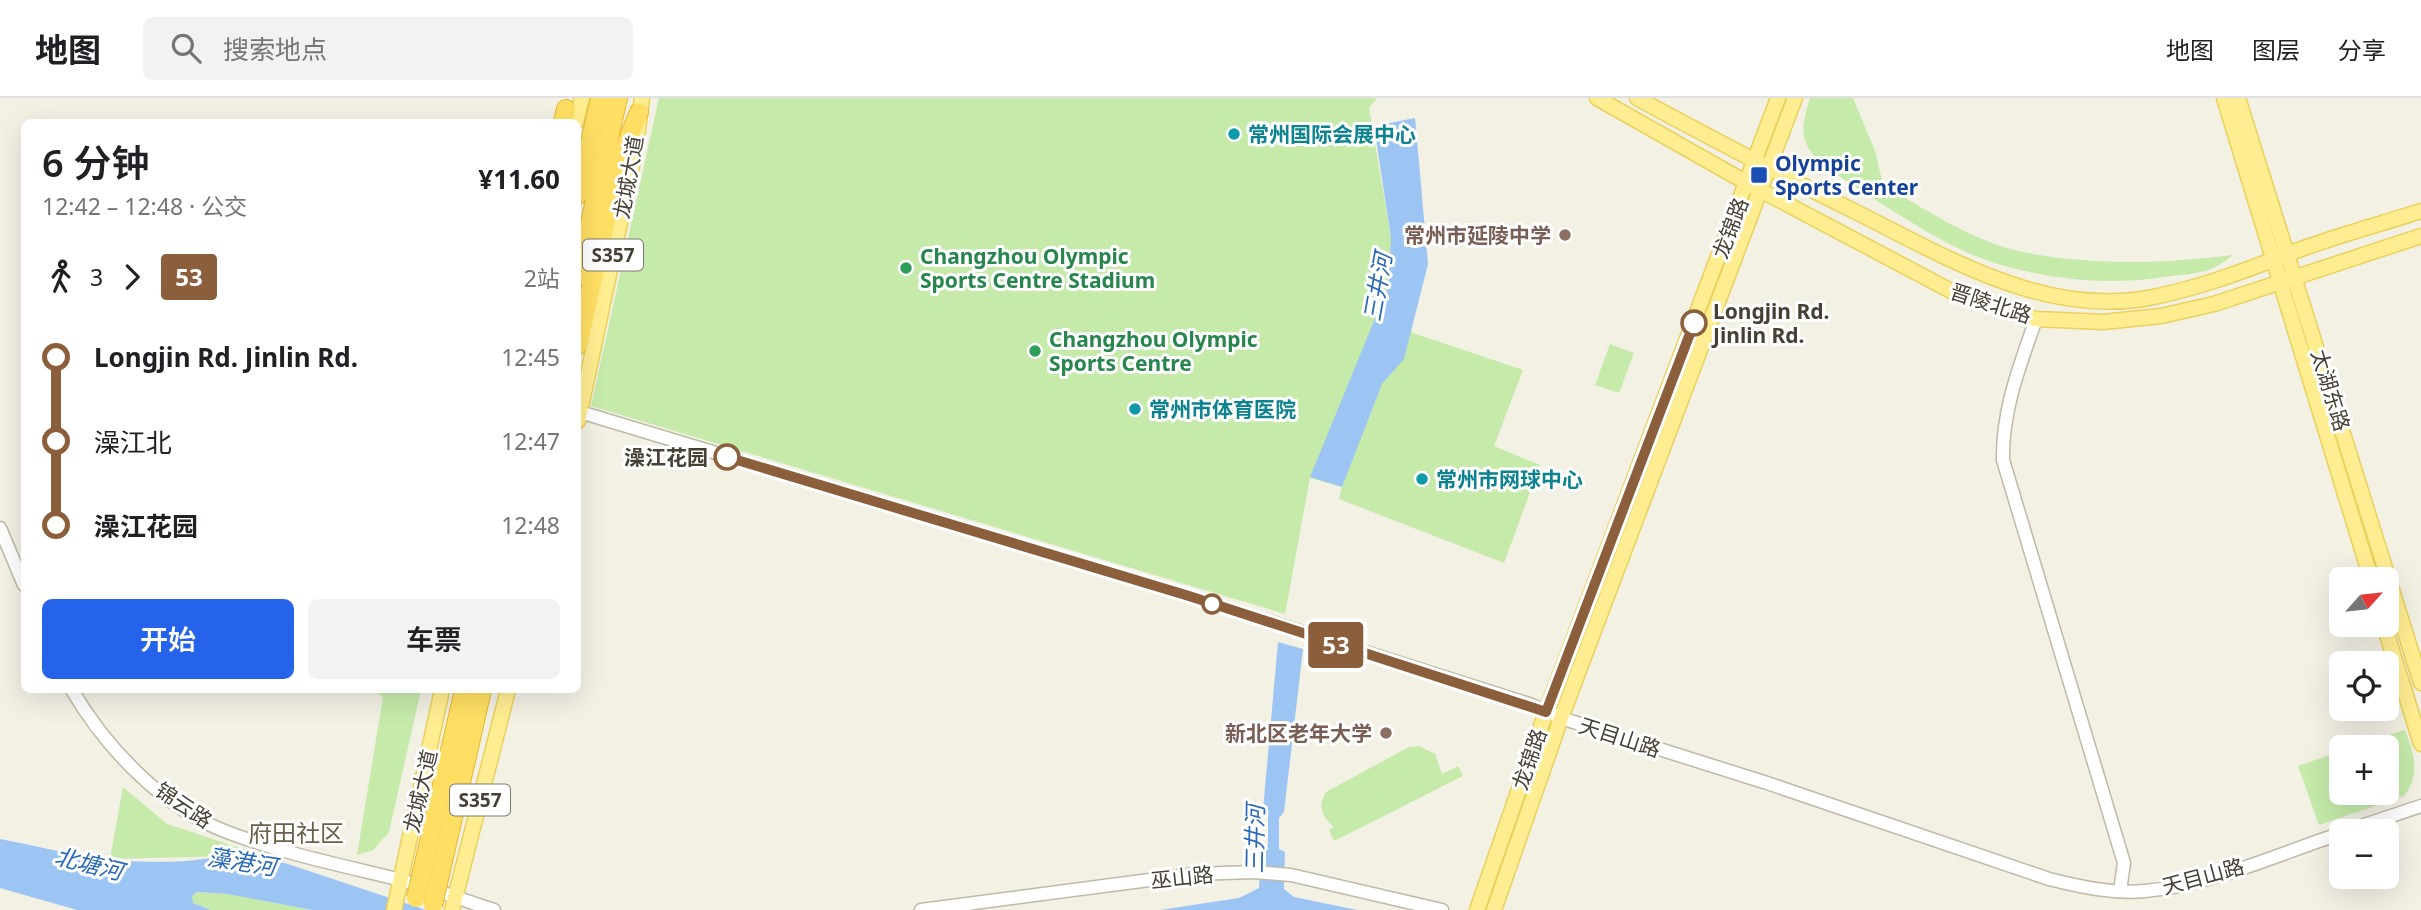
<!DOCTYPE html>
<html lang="zh">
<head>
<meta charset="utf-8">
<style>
	:root { --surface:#fff; --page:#f2f2f2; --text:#202124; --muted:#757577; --line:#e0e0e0; --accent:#2563eb }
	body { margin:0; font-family:"Noto Sans","Noto Sans SC",sans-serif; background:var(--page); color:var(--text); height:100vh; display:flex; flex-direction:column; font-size:26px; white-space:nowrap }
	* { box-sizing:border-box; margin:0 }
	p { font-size:23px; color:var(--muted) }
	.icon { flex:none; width:38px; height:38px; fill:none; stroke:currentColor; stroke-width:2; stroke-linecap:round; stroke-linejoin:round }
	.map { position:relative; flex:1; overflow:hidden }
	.drawer { position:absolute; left:21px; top:21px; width:560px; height:574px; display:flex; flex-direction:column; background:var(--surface); border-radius:10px; box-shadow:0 7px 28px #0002 }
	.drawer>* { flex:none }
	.badge { padding:0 14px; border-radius:5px; font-size:24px; line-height:46px }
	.needle { width:46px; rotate:63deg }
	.buttons { position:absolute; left:2329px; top:469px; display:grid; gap:14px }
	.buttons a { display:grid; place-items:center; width:70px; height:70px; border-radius:10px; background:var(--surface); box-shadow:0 7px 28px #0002; font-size:35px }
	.map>.badge { position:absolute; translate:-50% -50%; box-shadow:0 0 0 4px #fff }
	.legs { display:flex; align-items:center; gap:10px; height:77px; padding:0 21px; font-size:23px }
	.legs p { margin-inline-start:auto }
	.head { display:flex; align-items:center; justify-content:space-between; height:119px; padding:0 21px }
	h1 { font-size:38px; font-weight:600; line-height:52px }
	.button { display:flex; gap:14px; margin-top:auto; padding:14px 21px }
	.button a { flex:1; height:80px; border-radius:10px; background:var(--accent); color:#fff; font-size:28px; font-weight:600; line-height:80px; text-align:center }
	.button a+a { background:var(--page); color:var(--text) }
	ul { padding:0 21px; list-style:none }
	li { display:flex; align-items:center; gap:24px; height:84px; font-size:26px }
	li i { display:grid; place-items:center; width:10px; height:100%; margin:0 9px; background:currentColor }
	li i::after { content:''; width:18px; height:18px; margin:-9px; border:5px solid; border-radius:50%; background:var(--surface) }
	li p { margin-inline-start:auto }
	li:first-child i { background:linear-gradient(#0000 50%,currentColor 0) }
	li:last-child i { background:linear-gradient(currentColor 50%,#0000 0) }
	header { display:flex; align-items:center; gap:42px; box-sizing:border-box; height:98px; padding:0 35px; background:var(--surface); border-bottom:2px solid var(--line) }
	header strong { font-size:33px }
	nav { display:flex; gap:38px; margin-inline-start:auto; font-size:24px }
	.search { width:490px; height:63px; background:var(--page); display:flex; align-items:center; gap:18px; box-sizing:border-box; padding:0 24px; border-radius:10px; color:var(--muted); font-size:26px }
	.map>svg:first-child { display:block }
	.green { fill:#c5eaaa }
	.water { fill:#9cc5f4 }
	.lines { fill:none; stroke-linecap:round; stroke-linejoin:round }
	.minor-casing { stroke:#bfbaa6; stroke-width:15 }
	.major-casing { stroke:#ead15b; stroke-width:17 }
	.highway-casing { stroke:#e5b92c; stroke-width:20 }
	.minor { stroke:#fff; stroke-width:12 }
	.major { stroke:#ffee91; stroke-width:14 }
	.highway { stroke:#ffdf63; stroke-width:18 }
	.highway-bridge-casing { stroke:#e5b92c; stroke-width:20; stroke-linecap:butt }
	.highway-bridge { stroke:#ffdf63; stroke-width:18 }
	.line-1-casing { stroke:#fff; stroke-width:16 }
	.line-1 { stroke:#8b5e3c; stroke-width:10 }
	.culture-dot { fill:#0f9aa8; stroke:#fff; stroke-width:2.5 }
	.transit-dot { fill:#1a4fb4; stroke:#fff; stroke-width:2.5 }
	.education-dot { fill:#8d6e63; stroke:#fff; stroke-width:2.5 }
	.leisure-dot { fill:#2e9e5b; stroke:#fff; stroke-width:2.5 }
	.stop-1-dot { fill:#fff; stroke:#8b5e3c; stroke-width:3.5 }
	.labels { text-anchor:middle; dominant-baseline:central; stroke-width:6; stroke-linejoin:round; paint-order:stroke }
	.shield { fill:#fff; stroke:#7e7a71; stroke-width:2 }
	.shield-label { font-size:19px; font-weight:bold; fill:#464134 }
	.culture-label { font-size:21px; font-weight:bold; fill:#0d838f; stroke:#fff; text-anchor:start }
	.transit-label { font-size:21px; font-weight:bold; fill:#164399; stroke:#fff; text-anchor:start }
	.street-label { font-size:21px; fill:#464134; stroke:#fff }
	.education-label { font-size:21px; font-weight:bold; fill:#785e54; stroke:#fff; text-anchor:end }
	.leisure-label { font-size:21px; font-weight:bold; fill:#27864d; stroke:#fff; text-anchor:start }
	.stop-label { font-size:21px; font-weight:bold; fill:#464134; stroke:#fff; text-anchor:start }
	.water-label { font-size:23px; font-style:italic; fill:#2768b7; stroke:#fff }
	.quarter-label { font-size:24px; fill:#69614a; stroke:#fff }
</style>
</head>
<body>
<header>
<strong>地图</strong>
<div class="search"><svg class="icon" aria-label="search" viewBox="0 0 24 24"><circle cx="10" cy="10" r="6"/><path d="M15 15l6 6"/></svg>搜索地点</div>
<nav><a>地图</a><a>图层</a><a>分享</a></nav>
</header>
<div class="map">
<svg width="2421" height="812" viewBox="0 0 2421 812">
	<rect width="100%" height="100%" fill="#f3f0e4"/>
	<g class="green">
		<polygon points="659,0 1377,0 1369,10 1391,140 1388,190 1413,235 1523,272 1494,348 1540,367 1504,465 1339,401 1342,389 1310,380 1285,516 591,308"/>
		<path d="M1810,0H1853L1875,53L1883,87C1925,111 1971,142 2018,153C2088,168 2163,166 2233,157C2210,177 2194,175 2164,179C2105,188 2043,181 1986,162C1936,145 1871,97 1824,69C1799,43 1800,34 1810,0Z"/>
		<polygon points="1610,246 1634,255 1619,295 1595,287"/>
		<polygon points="372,592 421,592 389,734 373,752 357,757 383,599"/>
		<path d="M2405,632C2414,657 2421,676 2404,698L2319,727L2298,668L2341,653L2342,695H2387V649H2353Z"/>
		<path d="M1419,648L1435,656L1442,676L1458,668L1463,678L1334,743L1329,732L1334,729C1322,718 1317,709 1326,694L1409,649Z"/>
		<polygon points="123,689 167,726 240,750 229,758 110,761"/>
		<polygon points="197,794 227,796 312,812 211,812 193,805 192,798"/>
	</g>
	<g class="water">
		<polygon points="1415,20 1428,166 1404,261 1382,286 1342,389 1310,379 1388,189 1391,140 1374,28"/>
		<polygon points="1278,544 1303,551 1284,714 1279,720 1279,751 1285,754 1284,791 1294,799 1357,812 1160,812 1239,800 1259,790 1261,755 1268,747 1268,716 1263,712"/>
		<path d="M0,741C32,747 64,755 96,760C127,765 216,768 240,750L426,812H312L227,796L197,794L192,798L193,805L211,812H77L0,790Z"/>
	</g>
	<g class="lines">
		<defs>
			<g id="minor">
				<path d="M2036,221C2020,267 2002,312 2003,362L2124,765L2120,793"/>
				<path d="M580,314L1189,498L1532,607L1561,620L1767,685L2049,781C2081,789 2113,796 2145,793C2212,787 2278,756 2342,735"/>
				<polyline points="0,430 24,487"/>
				<path d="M72,592C106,650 163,710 227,734C282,755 340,767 397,781C430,789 462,802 494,812"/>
				<polyline points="2346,733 2421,708"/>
				<polyline points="921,812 1195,776 1253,774 1291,777 1442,812"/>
			</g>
			<g id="major">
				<polyline points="1597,0 1747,85 1953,194 2036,221 2103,224 2161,218 2214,206 2421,138"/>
				<path d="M1637,0C1709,39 1781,77 1854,113C1942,157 2040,217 2143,201C2194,192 2242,174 2290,155C2333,139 2377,127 2421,113"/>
				<polyline points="2224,0 2371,481"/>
				<polyline points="2238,0 2421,585"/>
				<polyline points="576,24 582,0"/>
				<polyline points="578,323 635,54 642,0"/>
				<polyline points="2384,527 2421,646"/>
				<polyline points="394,812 442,592"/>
				<polyline points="452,812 508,592"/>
				<polyline points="1477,812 1546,614 1778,0"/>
				<polyline points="1494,812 1561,620 1795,0"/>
			</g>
			<g id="highway">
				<polyline points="563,24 566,11"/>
				<polyline points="578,97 600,0"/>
				<polyline points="578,178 618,0"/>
				<polyline points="578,247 619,64 639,14"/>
			</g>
		</defs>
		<use href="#minor" class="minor-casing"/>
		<use href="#major" class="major-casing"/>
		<use href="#highway" class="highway-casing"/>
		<use href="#minor" class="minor"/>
		<use href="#major" class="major"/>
		<use href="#highway" class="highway"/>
		<defs>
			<g id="highway-bridge">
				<polyline points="416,800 464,592"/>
				<polyline points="433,807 482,592"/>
			</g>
		</defs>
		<use href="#highway-bridge" class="highway-bridge-casing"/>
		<use href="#highway-bridge" class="highway-bridge"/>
	</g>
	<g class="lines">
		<defs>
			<polyline id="line-1" points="727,359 1189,498 1546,614 1694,225"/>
		</defs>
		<use href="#line-1" class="line-1-casing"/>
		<use href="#line-1" class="line-1"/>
	</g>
	<g class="culture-dot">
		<circle cx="1234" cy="36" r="7"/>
		<circle cx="1135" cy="311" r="7"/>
		<circle cx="1422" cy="381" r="7"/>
	</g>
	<rect class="transit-dot" x="1750" y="68" width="18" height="18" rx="3.5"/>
	<g class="education-dot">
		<circle cx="1565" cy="137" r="7"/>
		<circle cx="1386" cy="635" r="7"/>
	</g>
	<g class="leisure-dot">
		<circle cx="906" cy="170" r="7"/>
		<circle cx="1035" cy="253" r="7"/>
	</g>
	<g class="stop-1-dot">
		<circle cx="1694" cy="225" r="12"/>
		<circle cx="727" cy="359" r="12"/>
		<circle cx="1212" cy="506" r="9"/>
	</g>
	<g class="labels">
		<g class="shield">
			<rect x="583" y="141.5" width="60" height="31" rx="5"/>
			<rect x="450" y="686.5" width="60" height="31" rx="5"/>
		</g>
		<g class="shield-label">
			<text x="613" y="157">S357</text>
			<text x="480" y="702">S357</text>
		</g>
		<g class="culture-label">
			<text x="1248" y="36">常州国际会展中心</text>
			<text x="1149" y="311">常州市体育医院</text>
			<text x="1436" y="381">常州市网球中心</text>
		</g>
		<g class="transit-label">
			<text x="1775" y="65">Olympic<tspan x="1775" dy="24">Sports Center</tspan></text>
		</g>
		<g class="street-label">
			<text transform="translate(628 79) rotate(-80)">龙城大道</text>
			<text transform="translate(1730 130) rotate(-69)">龙锦路</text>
			<text transform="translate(1991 205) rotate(18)">晋陵北路</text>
			<text transform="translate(2331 292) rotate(73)">太湖东路</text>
			<text transform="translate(1620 639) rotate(18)">天目山路</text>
			<text transform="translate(1529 661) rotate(-71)">龙锦路</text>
			<text transform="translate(420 693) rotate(-77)">龙城大道</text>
			<text transform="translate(184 707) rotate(34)">锦云路</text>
			<text transform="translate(2203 778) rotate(-15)">天目山路</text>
			<text transform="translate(1182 779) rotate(-6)">巫山路</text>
		</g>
		<g class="education-label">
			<text x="1551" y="137">常州市延陵中学</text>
			<text x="1372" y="635">新北区老年大学</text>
		</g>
		<g class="leisure-label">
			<text x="920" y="158">Changzhou Olympic<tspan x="920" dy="24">Sports Centre Stadium</tspan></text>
			<text x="1049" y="241">Changzhou Olympic<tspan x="1049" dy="24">Sports Centre</tspan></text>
		</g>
		<g class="stop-label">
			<text x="1713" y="213">Longjin Rd.<tspan x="1713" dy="24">Jinlin Rd.</tspan></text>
			<text x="708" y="359" text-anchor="end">澡江花园</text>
		</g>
		<g class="water-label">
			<text transform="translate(1377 189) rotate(-80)">三井河</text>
			<text transform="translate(1254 741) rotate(-89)">三井河</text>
			<text transform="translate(242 763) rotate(9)">藻港河</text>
			<text transform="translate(89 765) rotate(14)">北塘河</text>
		</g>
		<g class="quarter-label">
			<text x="296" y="734">府田社区</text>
		</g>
	</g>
</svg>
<div class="buttons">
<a><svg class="needle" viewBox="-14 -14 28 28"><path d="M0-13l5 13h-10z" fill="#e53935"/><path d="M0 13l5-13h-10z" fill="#757577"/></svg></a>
<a><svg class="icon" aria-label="locate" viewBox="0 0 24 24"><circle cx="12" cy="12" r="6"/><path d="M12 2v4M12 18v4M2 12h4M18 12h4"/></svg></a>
<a>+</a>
<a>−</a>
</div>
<b class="badge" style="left:1336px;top:547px;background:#8b5e3c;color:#fff">53</b>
<section class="drawer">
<div class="head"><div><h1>6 分钟</h1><p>12:42 – 12:48 · 公交</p></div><b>¥11.60</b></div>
<div class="legs"><svg class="icon" aria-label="walk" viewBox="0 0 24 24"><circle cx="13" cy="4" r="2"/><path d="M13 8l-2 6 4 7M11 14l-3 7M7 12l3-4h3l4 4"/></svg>3<svg class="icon" aria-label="forward" viewBox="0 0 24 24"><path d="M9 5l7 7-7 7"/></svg><b class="badge" style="background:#8b5e3c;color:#fff">53</b><p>2站</p></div>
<ul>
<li><i style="color:#8b5e3c"></i><b>Longjin Rd. Jinlin Rd.</b><p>12:45</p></li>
<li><i style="color:#8b5e3c"></i><span>澡江北</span><p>12:47</p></li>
<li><i style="color:#8b5e3c"></i><b>澡江花园</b><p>12:48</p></li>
</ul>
<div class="button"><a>开始</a><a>车票</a></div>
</section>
</div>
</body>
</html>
